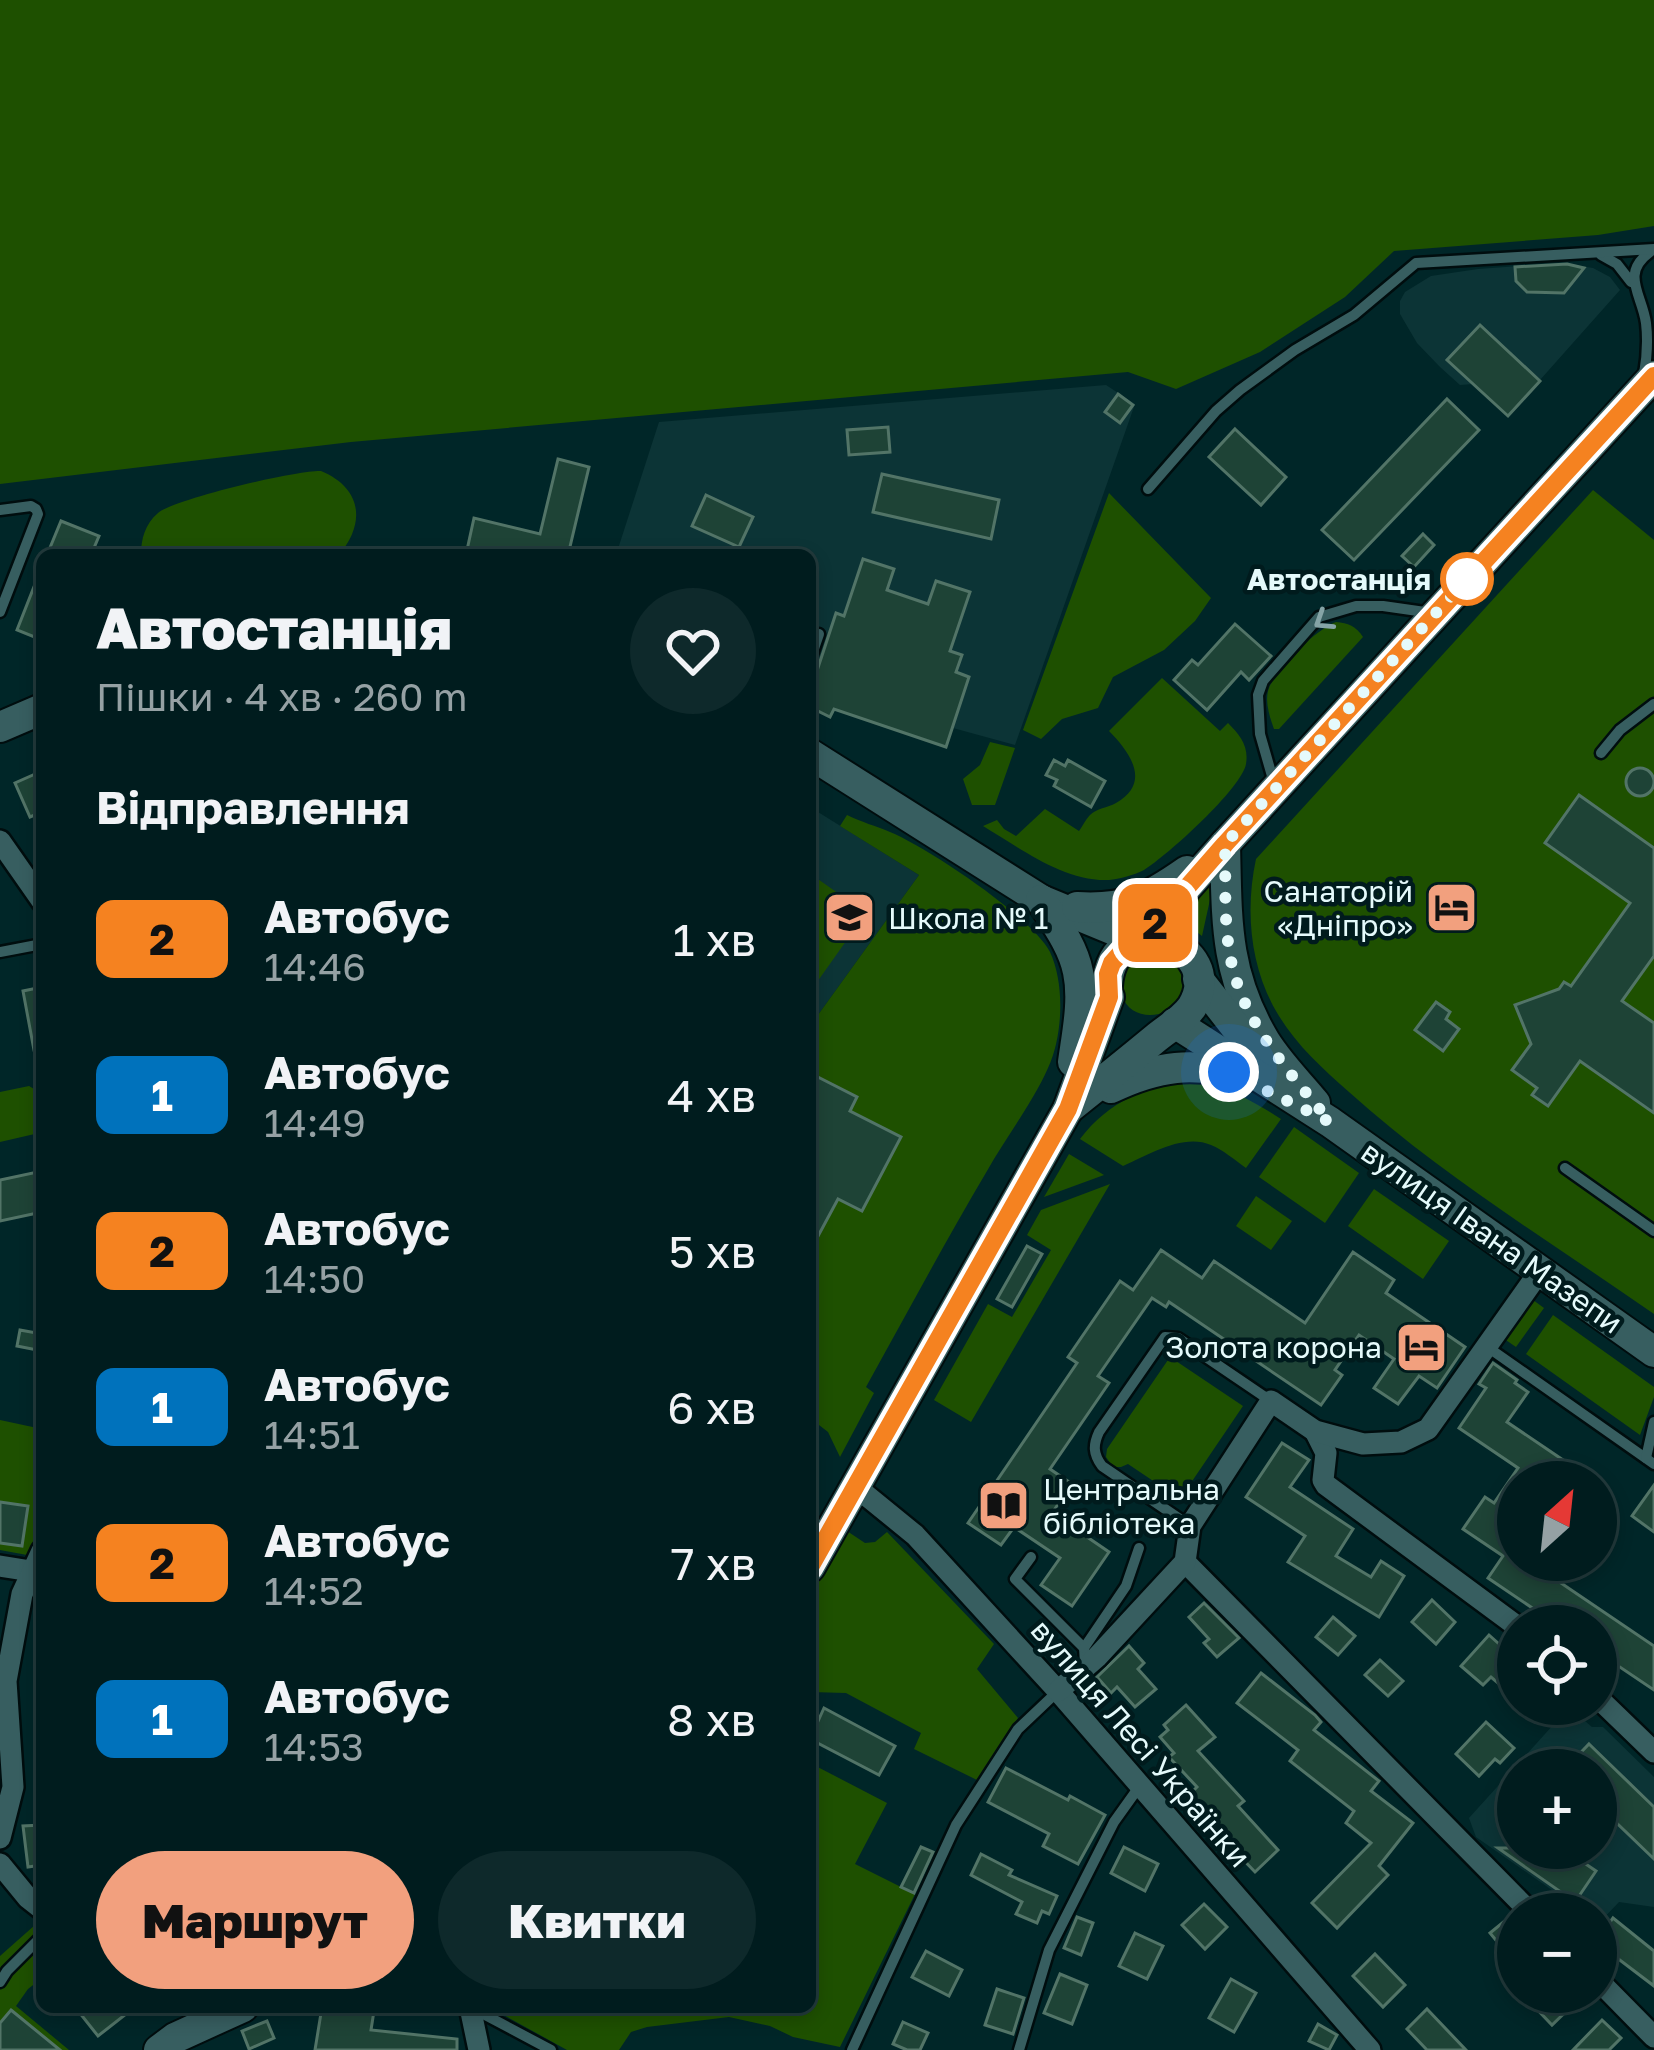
<!DOCTYPE html>
<html lang="uk">
<head>
<meta charset="utf-8">
<style>
	:root { --surface:#001c1e; --page:#0e292b; --text:#f1f3f6; --muted:#95a1a4; --line:#223a3c; --accent:#f2a07e }
	body { margin:0; font-family:"Golos Text",sans-serif; background:var(--page); color:var(--text); height:100vh; display:flex; flex-direction:column; font-size:45px; white-space:nowrap }
	* { box-sizing:border-box; margin:0 }
	p { font-size:39px; color:var(--muted) }
	.icon { flex:none; width:66px; height:66px; fill:none; stroke:currentColor; stroke-width:2; stroke-linecap:round; stroke-linejoin:round }
	.map { position:relative; flex:1; overflow:hidden }
	.drawer { position:absolute; left:36px; top:549px; width:780px; height:1464px; display:flex; flex-direction:column; background:var(--surface); border-radius:18px; box-shadow:0 6px 18px #0003,0 0 0 3px var(--line) }
	.drawer>* { flex:none }
	.badge { padding:0 24px; border-radius:18px; font-size:42px; line-height:78px }
	.needle { width:78px; rotate:27deg }
	.buttons { position:absolute; left:1497px; top:1461px; display:grid; gap:24px }
	.buttons a { display:grid; place-items:center; width:120px; height:120px; border-radius:50%; background:var(--surface); box-shadow:0 6px 18px #0003,0 0 0 3px var(--line); font-size:60px }
	.you { position:absolute; width:60px; height:60px; margin:-30px; border:9px solid #fff; border-radius:50%; background:#1a73e8; box-shadow:0 0 0 18px #1a73e833 }
	.map>.badge { position:absolute; translate:-50% -50%; box-shadow:0 0 0 6px #fff }
	h2 { padding:0 60px; font-size:45px; line-height:108px }
	.round { display:grid; place-items:center; flex:none; width:126px; height:126px; border-radius:63px; background:var(--page) }
	.head { display:flex; align-items:center; justify-content:space-between; height:204px; padding:0 60px }
	h1 { font-size:57px; font-weight:800; line-height:90px }
	.primary-button { display:flex; gap:24px; margin-top:auto; padding:24px 60px }
	.primary-button a { flex:1; height:138px; border-radius:72px; background:var(--accent); color:#111; font-size:48px; font-weight:800; line-height:138px; text-align:center }
	.primary-button a+a { background:var(--page); color:var(--text) }
	ul { padding:0; list-style:none }
	li { display:flex; align-items:center; gap:36px; height:156px; padding:0 60px }
	li div { flex:1 }
	li b { display:block; font-size:45px }
	li em { font-style:normal }
	li .badge { min-width:132px; font-weight:700; text-align:center }
	.map>svg:first-child { display:block }
	.built { fill:#0c3436; fill-rule:evenodd }
	.green { fill:#1e5000 }
	.building { fill:#1e4336; stroke:#527467; stroke-width:3 }
	.lines { fill:none; stroke-linecap:round; stroke-linejoin:round }
	.lane-casing { stroke:#000d0e; stroke-width:15 }
	.street-casing { stroke:#000d0e; stroke-width:26 }
	.secondary-casing { stroke:#000d0e; stroke-width:34 }
	.lane { stroke:#375e60; stroke-width:10 }
	.street { stroke:#375e60; stroke-width:21 }
	.secondary { stroke:#375e60; stroke-width:30 }
	.oneway { stroke:#85a4a6 }
	.line-casing { stroke:#fff; stroke-width:27 }
	.line { stroke:#f58220; stroke-width:18 }
	.walk { stroke:#e5fafb; stroke-width:12; stroke-dasharray:0 21.6 }
	.stop-dot { fill:#fff; stroke:#f58220; stroke-width:6 }
	.labels { text-anchor:middle; dominant-baseline:central; stroke-width:9; stroke-linejoin:round; paint-order:stroke }
	.stop-label { font-size:30px; font-weight:bold; fill:#e5fafb; stroke:#001b1d; text-anchor:end }
	.poi-label { font-size:30px; fill:#e5fafb; stroke:#001b1d; text-anchor:end }
	.street-label { font-size:30px; fill:#e5fafb; stroke:#001b1d }
</style>
</head>
<body>
<div class="map">
<svg width="1654" height="2050" viewBox="0 0 1654 2050">
	<rect width="100%" height="100%" fill="#002628"/>
	<g class="built">
		<polygon points="1562,263 1593,268 1610,277 1620,290 1508,416 1473,384 1460,385 1440,367 1417,343 1400,314 1400,301 1405,292 1431,276 1478,269"/>
		<polygon points="1106,385 1135,404 1015,745 953,728 946,747 834,709 830,717 810,707 810,555 616,555 659,422"/>
		<polygon points="810,807 919,875 810,1026"/>
		<path d="M1572,1704H1577L1582,1709L1578,1715L1592,1727H1603L1654,1777V1907L1619,1902L1599,1923L1596,1921V1914H1586L1476,1837L1469,1818ZM1518,1770H1596V1848H1518Z"/>
	</g>
	<g class="green">
		<polygon points="0,0 1654,0 1654,226 1598,235 1394,251 1345,297 1260,352 1176,389 1128,372 351,442 0,484"/>
		<path d="M321,471C362,488 366,523 339,555H141C141,539 145,524 158,513C174,499 297,470 321,471Z"/>
		<path d="M1593,490L1654,540V1314C1551,1242 1442,1176 1349,1092C1321,1067 1295,1044 1276,1011C1250,966 1245,910 1256,859Z"/>
		<polygon points="1109,493 1211,598 1195,621 1164,650 1113,677 1098,708 1062,719 1041,739 1023,730"/>
		<path d="M1336,622C1348,623 1356,626 1363,637L1279,729H1274C1270,718 1265,703 1268,691C1273,671 1316,629 1336,622Z"/>
		<path d="M1162,678L1220,731L1228,723C1240,735 1249,746 1246,764C1242,788 1167,856 1144,870C1135,875 1119,879 1109,880C1064,882 1020,848 983,826L997,820L1004,829L1016,836L1045,809L1079,831C1083,826 1085,820 1090,815C1097,808 1107,808 1116,803C1152,783 1130,752 1109,731Z"/>
		<polygon points="990,742 1015,748 995,805 972,805 963,779 980,765"/>
		<path d="M847,815C861,822 876,826 890,832C927,847 1032,917 1050,952C1065,984 1063,1036 1048,1068C1032,1104 1006,1137 987,1171C945,1242 906,1315 866,1387L874,1393L840,1457L828,1432L810,1418V1026L919,875L840,826Z"/>
		<polygon points="815,877 866,913 810,992 810,883"/>
		<polygon points="1215,877 1202,936 1188,925 1171,920"/>
		<path d="M1143,951L1174,957L1186,979C1186,983 1183,996 1181,999C1167,1020 1130,1022 1122,995C1121,992 1121,977 1121,974Z"/>
		<path d="M1192,1082C1229,1088 1250,1099 1281,1119L1246,1168C1235,1160 1223,1150 1211,1145C1183,1133 1148,1155 1123,1166L1080,1139C1109,1101 1146,1086 1192,1082Z"/>
		<polygon points="29,1086 41,1093 42,1128 39,1133 0,1142 0,1092"/>
		<polygon points="1294,1127 1359,1173 1325,1223 1259,1177"/>
		<polygon points="1069,1154 1104,1175 1044,1197"/>
		<polygon points="1110,1184 971,1422 934,1400 988,1304 1012,1317 1051,1250 1027,1235 1041,1210"/>
		<polygon points="1374,1189 1449,1241 1423,1279 1348,1226"/>
		<polygon points="1256,1196 1292,1221 1271,1250 1236,1226"/>
		<polygon points="1529,1297 1544,1308 1516,1347 1500,1336"/>
		<polygon points="1553,1315 1654,1387 1654,1397 1640,1435 1526,1354"/>
		<polygon points="1170,1357 1243,1406 1180,1499 1128,1464 1121,1467 1113,1467 1106,1457 1107,1449"/>
		<polygon points="0,1420 42,1429 42,1526 27,1555 0,1550"/>
		<polygon points="844,1529 865,1543 875,1542 887,1532 994,1644 977,1669 1018,1718 977,1780 914,1749 921,1733 846,1693 810,1692 810,1592"/>
		<polygon points="810,1763 887,1803 855,1864 915,1894 840,2047 793,2037 770,2026 729,2017 647,2027 631,2032 619,2050 567,2050 489,2007 810,2007"/>
		<polygon points="35,1925 42,1927 42,1978 28,1989 16,2006 69,2050 0,2050 0,1956"/>
	</g>
	<g class="building">
		<polygon points="1567,264 1584,268 1564,293 1527,292 1516,281 1515,267"/>
		<polygon points="1480,325 1540,381 1508,416 1447,360"/>
		<polygon points="1118,394 1133,405 1120,423 1105,412"/>
		<polygon points="1447,399 1479,430 1354,560 1322,530"/>
		<polygon points="888,427 890,452 849,455 847,430"/>
		<polygon points="1235,429 1286,477 1261,505 1209,457"/>
		<polygon points="558,459 589,467 568,555 489,555 467,550 474,518 540,534"/>
		<polygon points="882,474 999,500 991,539 873,512"/>
		<polygon points="706,495 753,517 739,547 692,526"/>
		<polygon points="61,521 99,536 91,555 47,555"/>
		<polygon points="1423,534 1434,545 1414,567 1402,556"/>
		<polygon points="863,559 894,569 887,590 928,604 936,581 970,592 950,651 962,655 956,672 969,677 946,747 834,709 830,717 810,707 810,692 836,613 844,616"/>
		<polygon points="41,569 42,570 42,640 17,630"/>
		<polygon points="1235,624 1271,656 1249,680 1241,672 1207,710 1174,680 1192,660 1198,665"/>
		<polygon points="1054,760 1065,766 1068,760 1105,781 1091,807 1054,786 1057,780 1046,775"/>
		<circle cx="1640" cy="782" r="14"/>
		<polygon points="42,771 42,812 30,817 15,783"/>
		<polygon points="1579,795 1654,848 1654,956 1622,1001 1654,1023 1654,1113 1580,1061 1548,1106 1532,1095 1537,1088 1512,1070 1531,1044 1515,1005 1559,989 1564,982 1571,986 1630,903 1545,843"/>
		<polygon points="42,987 42,1049 34,1050 23,991"/>
		<polygon points="1436,1002 1450,1012 1446,1019 1459,1029 1443,1051 1415,1030"/>
		<polygon points="810,1073 857,1097 850,1111 901,1137 862,1211 838,1199 810,1251"/>
		<polygon points="42,1171 42,1212 0,1221 0,1180"/>
		<polygon points="1027,1246 1042,1254 1012,1307 997,1299"/>
		<polygon points="1161,1250 1202,1278 1214,1261 1305,1323 1353,1252 1394,1280 1386,1293 1465,1347 1437,1388 1419,1376 1398,1404 1374,1388 1394,1359 1359,1335 1335,1370 1342,1375 1321,1405 1169,1302 1166,1307 1152,1298 1098,1376 1109,1383 1050,1469 1072,1484 1052,1513 1109,1552 1072,1606 1041,1585 1060,1558 1014,1527 1001,1545 968,1523 1077,1363 1068,1357 1120,1281 1133,1290"/>
		<polygon points="20,1330 42,1334 42,1351 17,1346"/>
		<polygon points="1493,1363 1517,1380 1515,1383 1528,1392 1507,1422 1566,1462 1553,1482 1518,1482 1518,1560 1527,1560 1654,1646 1654,1690 1596,1651 1596,1626 1559,1626 1488,1578 1503,1556 1463,1529 1485,1497 1494,1503 1518,1468 1459,1428 1486,1388 1479,1384"/>
		<polygon points="1282,1443 1309,1460 1290,1487 1353,1529 1336,1556 1371,1577 1381,1561 1404,1576 1379,1617 1288,1562 1305,1536 1246,1497"/>
		<polygon points="1654,1485 1654,1532 1632,1516"/>
		<polygon points="0,1502 28,1506 22,1546 0,1543"/>
		<polygon points="1432,1600 1455,1622 1436,1644 1412,1622"/>
		<polygon points="1204,1603 1239,1638 1217,1657 1204,1643 1209,1639 1189,1617"/>
		<polygon points="1333,1617 1355,1636 1338,1655 1316,1637"/>
		<polygon points="1489,1635 1518,1661 1518,1700 1491,1677 1483,1685 1461,1666"/>
		<polygon points="1129,1646 1144,1663 1138,1669 1156,1689 1135,1707 1117,1687 1111,1693 1097,1677"/>
		<polygon points="1380,1660 1403,1681 1388,1696 1365,1675"/>
		<polygon points="1261,1673 1315,1715 1321,1722 1314,1730 1379,1781 1371,1791 1413,1823 1379,1866 1388,1875 1337,1928 1312,1903 1371,1843 1346,1823 1354,1811 1290,1761 1298,1750 1237,1703"/>
		<polygon points="1186,1705 1215,1737 1198,1751 1244,1801 1238,1806 1278,1850 1255,1872 1232,1848 1235,1845 1189,1795 1197,1787 1169,1757 1174,1753 1160,1737 1168,1730 1164,1725"/>
		<polygon points="824,1708 895,1746 879,1775 810,1739"/>
		<polygon points="1486,1722 1514,1748 1500,1763 1495,1759 1479,1776 1456,1754"/>
		<polygon points="1589,1744 1654,1807 1654,1859 1596,1803 1596,1770 1564,1770"/>
		<polygon points="1006,1768 1068,1800 1070,1796 1105,1815 1078,1864 1043,1846 1049,1834 988,1802"/>
		<polygon points="41,1825 42,1865 28,1867 23,1826"/>
		<polygon points="921,1847 933,1852 914,1893 901,1887"/>
		<polygon points="1124,1847 1158,1864 1145,1891 1111,1873"/>
		<polygon points="1498,1848 1562,1848 1596,1871 1575,1902"/>
		<polygon points="981,1854 1012,1870 1009,1875 1057,1896 1049,1914 1042,1911 1037,1923 1016,1914 1022,1902 971,1875"/>
		<polygon points="1204,1904 1227,1927 1205,1949 1182,1925"/>
		<polygon points="1512,1915 1518,1921 1518,1967 1490,1933"/>
		<polygon points="1077,1917 1093,1923 1081,1955 1064,1948"/>
		<polygon points="1613,1918 1654,1951 1654,1986 1596,1942"/>
		<polygon points="1135,1933 1163,1946 1147,1979 1119,1966"/>
		<polygon points="926,1951 962,1970 949,1996 912,1977"/>
		<polygon points="1375,1954 1405,1985 1383,2007 1353,1976"/>
		<polygon points="1060,1974 1087,1985 1072,2024 1044,2013"/>
		<polygon points="1231,1979 1256,1993 1234,2032 1209,2018"/>
		<polygon points="997,1989 1024,1998 1013,2034 985,2025"/>
		<polygon points="1545,1992 1586,1992 1552,2025 1532,2004"/>
		<polygon points="75,2007 135,2007 98,2036"/>
		<polygon points="322,2007 352,2007 374,2011 371,2030 457,2039 457,2050 315,2050"/>
		<polygon points="1427,2009 1466,2050 1427,2050 1407,2029"/>
		<polygon points="11,2010 60,2050 0,2050 0,2023"/>
		<polygon points="1602,2020 1621,2038 1609,2050 1573,2050"/>
		<polygon points="267,2021 274,2038 249,2049 242,2031"/>
		<polygon points="903,2022 928,2033 920,2050 907,2050 893,2044"/>
		<polygon points="1318,2024 1337,2035 1329,2050 1309,2041"/>
	</g>
	<g class="lines">
		<defs>
			<g id="lane">
				<polyline points="1601,255 1617,264 1631,282"/>
				<path d="M1644,374C1647,357 1648,340 1646,323C1642,294 1620,274 1650,252"/>
				<polyline points="1148,489 1216,411 1240,390 1295,350 1354,315 1416,263 1654,249"/>
				<polyline points="0,510 31,506 36,509 38,514 0,612"/>
				<polyline points="810,660 819,634"/>
				<polyline points="1601,753 1620,730 1654,704"/>
				<polyline points="1274,783 1260,734 1258,695 1263,681 1319,617 1356,606 1383,606 1432,613"/>
				<polyline points="0,952 42,944"/>
				<polyline points="1565,1168 1654,1231"/>
				<polyline points="1486,1346 1654,1464"/>
				<polyline points="1646,1458 1654,1422"/>
				<path d="M1190,1526L1102,1466C1093,1454 1093,1445 1099,1432L1165,1337L1178,1338L1271,1401"/>
				<polyline points="1031,1557 1015,1579 1084,1648 1085,1664"/>
				<polyline points="1084,1648 1126,1586 1139,1548"/>
				<polyline points="0,1982 7,1971 42,1936"/>
				<polyline points="474,2009 551,2050"/>
				<polyline points="852,2050 956,1825 1018,1729 1058,1691"/>
				<polyline points="1019,2050 1049,1950 1114,1822 1139,1787"/>
			</g>
			<g id="street">
				<polyline points="0,841 42,901"/>
				<polyline points="1315,1431 1326,1453 1323,1480 1326,1485 1518,1627"/>
				<polyline points="856,1487 915,1535 1058,1691 1370,2050"/>
				<polyline points="1185,1562 1532,1914"/>
				<polyline points="0,1566 31,1571"/>
				<polyline points="1058,1691 1097,1657 1185,1562 1190,1526 1271,1401 1315,1431 1363,1444 1401,1442 1428,1429 1540,1271"/>
				<polyline points="1596,1696 1654,1752"/>
				<polyline points="0,1838 13,1787 6,1681 22,1594 42,1551"/>
				<polyline points="0,1864 28,1898 42,1909"/>
				<polyline points="1596,1978 1654,2037"/>
				<polyline points="470,2007 479,2050"/>
			</g>
			<g id="secondary">
				<polyline points="0,727 42,709"/>
				<polyline points="810,754 1041,900 1138,940"/>
				<path d="M1225,844C1227,918 1224,969 1262,1036C1275,1060 1298,1082 1315,1103"/>
				<path d="M1041,900C1055,922 1073,946 1078,972C1084,1000 1077,1033 1073,1062"/>
				<path d="M1077,907C1126,910 1147,899 1187,871"/>
				<polyline points="1140,940 1225,844 1654,376"/>
				<polyline points="1198,979 1259,1057"/>
				<polyline points="1175,1023 1330,1122 1654,1352"/>
				<path d="M1111,1088C1155,1067 1196,1059 1243,1078"/>
				<path d="M1068,1109C1097,1086 1127,1062 1156,1038C1168,1028 1183,1020 1192,1007C1230,945 1113,901 1107,986"/>
				<polyline points="810,1567 1068,1109 1109,997"/>
				<polyline points="159,2050 175,2038 243,2007"/>
			</g>
		</defs>
		<use href="#lane" class="lane-casing"/>
		<use href="#street" class="street-casing"/>
		<use href="#secondary" class="secondary-casing"/>
		<use href="#lane" class="lane"/>
		<use href="#street" class="street"/>
		<use href="#secondary" class="secondary"/>
	</g>
	<defs><path id="oneway-chevron" d="M-2-3.5L2.5 0L-2 3.5" fill="none" stroke-width="1.6" stroke-linecap="round" stroke-linejoin="round" transform="scale(3)"/></defs>
	<use class="oneway" href="#oneway-chevron" transform="translate(1323 621) rotate(147)"/>
	<g class="lines">
		<defs>
			<polyline id="line" points="810,1567 1068,1109 1109,997 1108,974 1112,963 1127,946 1141,940 1225,844 1654,376"/>
		</defs>
		<use href="#line" class="line-casing"/>
		<use href="#line" class="line"/>
		<path class="walk" d="M1229,1072L1330,1122C1291,1073 1246,1027 1232,965C1223,926 1226,883 1225,844L1467,579"/>
	</g>
	<defs>
		<symbol id="hotel-square" viewBox="-11 -11 22 22"><rect x="-9" y="-9" width="18" height="18" rx="4" fill="#f2a07e" stroke="#001b1d"/><path d="M-6-4.5h1.5V1H6V5H4.5V3h-9V5H-6ZM-4 0a1.8 1.8 0 1 1 3.6 0ZM.5 0V-2.5h3Q6-2.5 6 0Z" fill="#111"/></symbol>
		<symbol id="school-square" viewBox="-11 -11 22 22"><rect x="-9" y="-9" width="18" height="18" rx="4" fill="#f2a07e" stroke="#001b1d"/><path d="M0-5L7-2L0 1L-7-2ZM-4 1L0 2.5L4 1V4Q0 6-4 4Z" fill="#111"/></symbol>
		<symbol id="library-square" viewBox="-11 -11 22 22"><rect x="-9" y="-9" width="18" height="18" rx="4" fill="#f2a07e" stroke="#001b1d"/><path d="M-6-4Q-3-5.5-.7-3.5V5Q-3 3-6 4ZM6-4Q3-5.5 .7-3.5V5Q3 3 6 4Z" fill="#111"/></symbol>
	</defs>
	<g fill-rule="evenodd">
		<use href="#hotel-square" x="1422" y="878" width="59" height="59"/>
		<use href="#school-square" x="820" y="888" width="59" height="59"/>
		<use href="#hotel-square" x="1392" y="1318" width="59" height="59"/>
		<use href="#library-square" x="974" y="1476" width="59" height="59"/>
	</g>
	<circle class="stop-dot" cx="1467" cy="579" r="24"/>
	<g class="labels">
		<g class="stop-label">
			<text x="1431" y="579">Автостанція</text>
		</g>
		<g class="poi-label">
			<text x="1413" y="891">Санаторій<tspan x="1413" dy="34">«Дніпро»</tspan></text>
			<text x="888" y="918" text-anchor="start">Школа № 1</text>
			<text x="1382" y="1347">Золота корона</text>
			<text x="1043" y="1489" text-anchor="start">Центральна<tspan x="1043" dy="34">бібліотека</tspan></text>
		</g>
		<g class="street-label">
			<text transform="translate(1492 1237) rotate(35)">вулиця Івана Мазепи</text>
			<text transform="translate(1141 1743) rotate(49)">вулиця Лесі Українки</text>
		</g>
	</g>
</svg>
<div class="buttons">
<a><svg class="needle" viewBox="-14 -14 28 28"><path d="M0-13l5 13h-10z" fill="#e53935"/><path d="M0 13l5-13h-10z" fill="#95a1a4"/></svg></a>
<a><svg class="icon" aria-label="locate" viewBox="0 0 24 24"><circle cx="12" cy="12" r="6"/><path d="M12 2v4M12 18v4M2 12h4M18 12h4"/></svg></a>
<a>+</a>
<a>−</a>
</div>
<div class="you" style="left:1229px;top:1072px"></div>
<b class="badge" style="left:1155px;top:923px;background:#f58220;color:#111">2</b>
<section class="drawer">
<div class="head"><div><h1>Автостанція</h1><p>Пішки · 4 хв · 260 m</p></div><a class="round"><svg class="icon" aria-label="heart" viewBox="0 0 24 24"><path d="M12 20l-8-8c-3-5 5-10 8-4 3-6 11-1 8 4z"/></svg></a></div>
<h2>Відправлення</h2>
<ul>
<li><span class="badge" style="background:#f58220;color:#111">2</span><div><b>Автобус</b><p>14:46</p></div><em>1 хв</em></li>
<li><span class="badge" style="background:#0072bc;color:#fff">1</span><div><b>Автобус</b><p>14:49</p></div><em>4 хв</em></li>
<li><span class="badge" style="background:#f58220;color:#111">2</span><div><b>Автобус</b><p>14:50</p></div><em>5 хв</em></li>
<li><span class="badge" style="background:#0072bc;color:#fff">1</span><div><b>Автобус</b><p>14:51</p></div><em>6 хв</em></li>
<li><span class="badge" style="background:#f58220;color:#111">2</span><div><b>Автобус</b><p>14:52</p></div><em>7 хв</em></li>
<li><span class="badge" style="background:#0072bc;color:#fff">1</span><div><b>Автобус</b><p>14:53</p></div><em>8 хв</em></li>
</ul>
<div class="primary-button"><a>Маршрут</a><a>Квитки</a></div>
</section>
</div>
</body>
</html>
